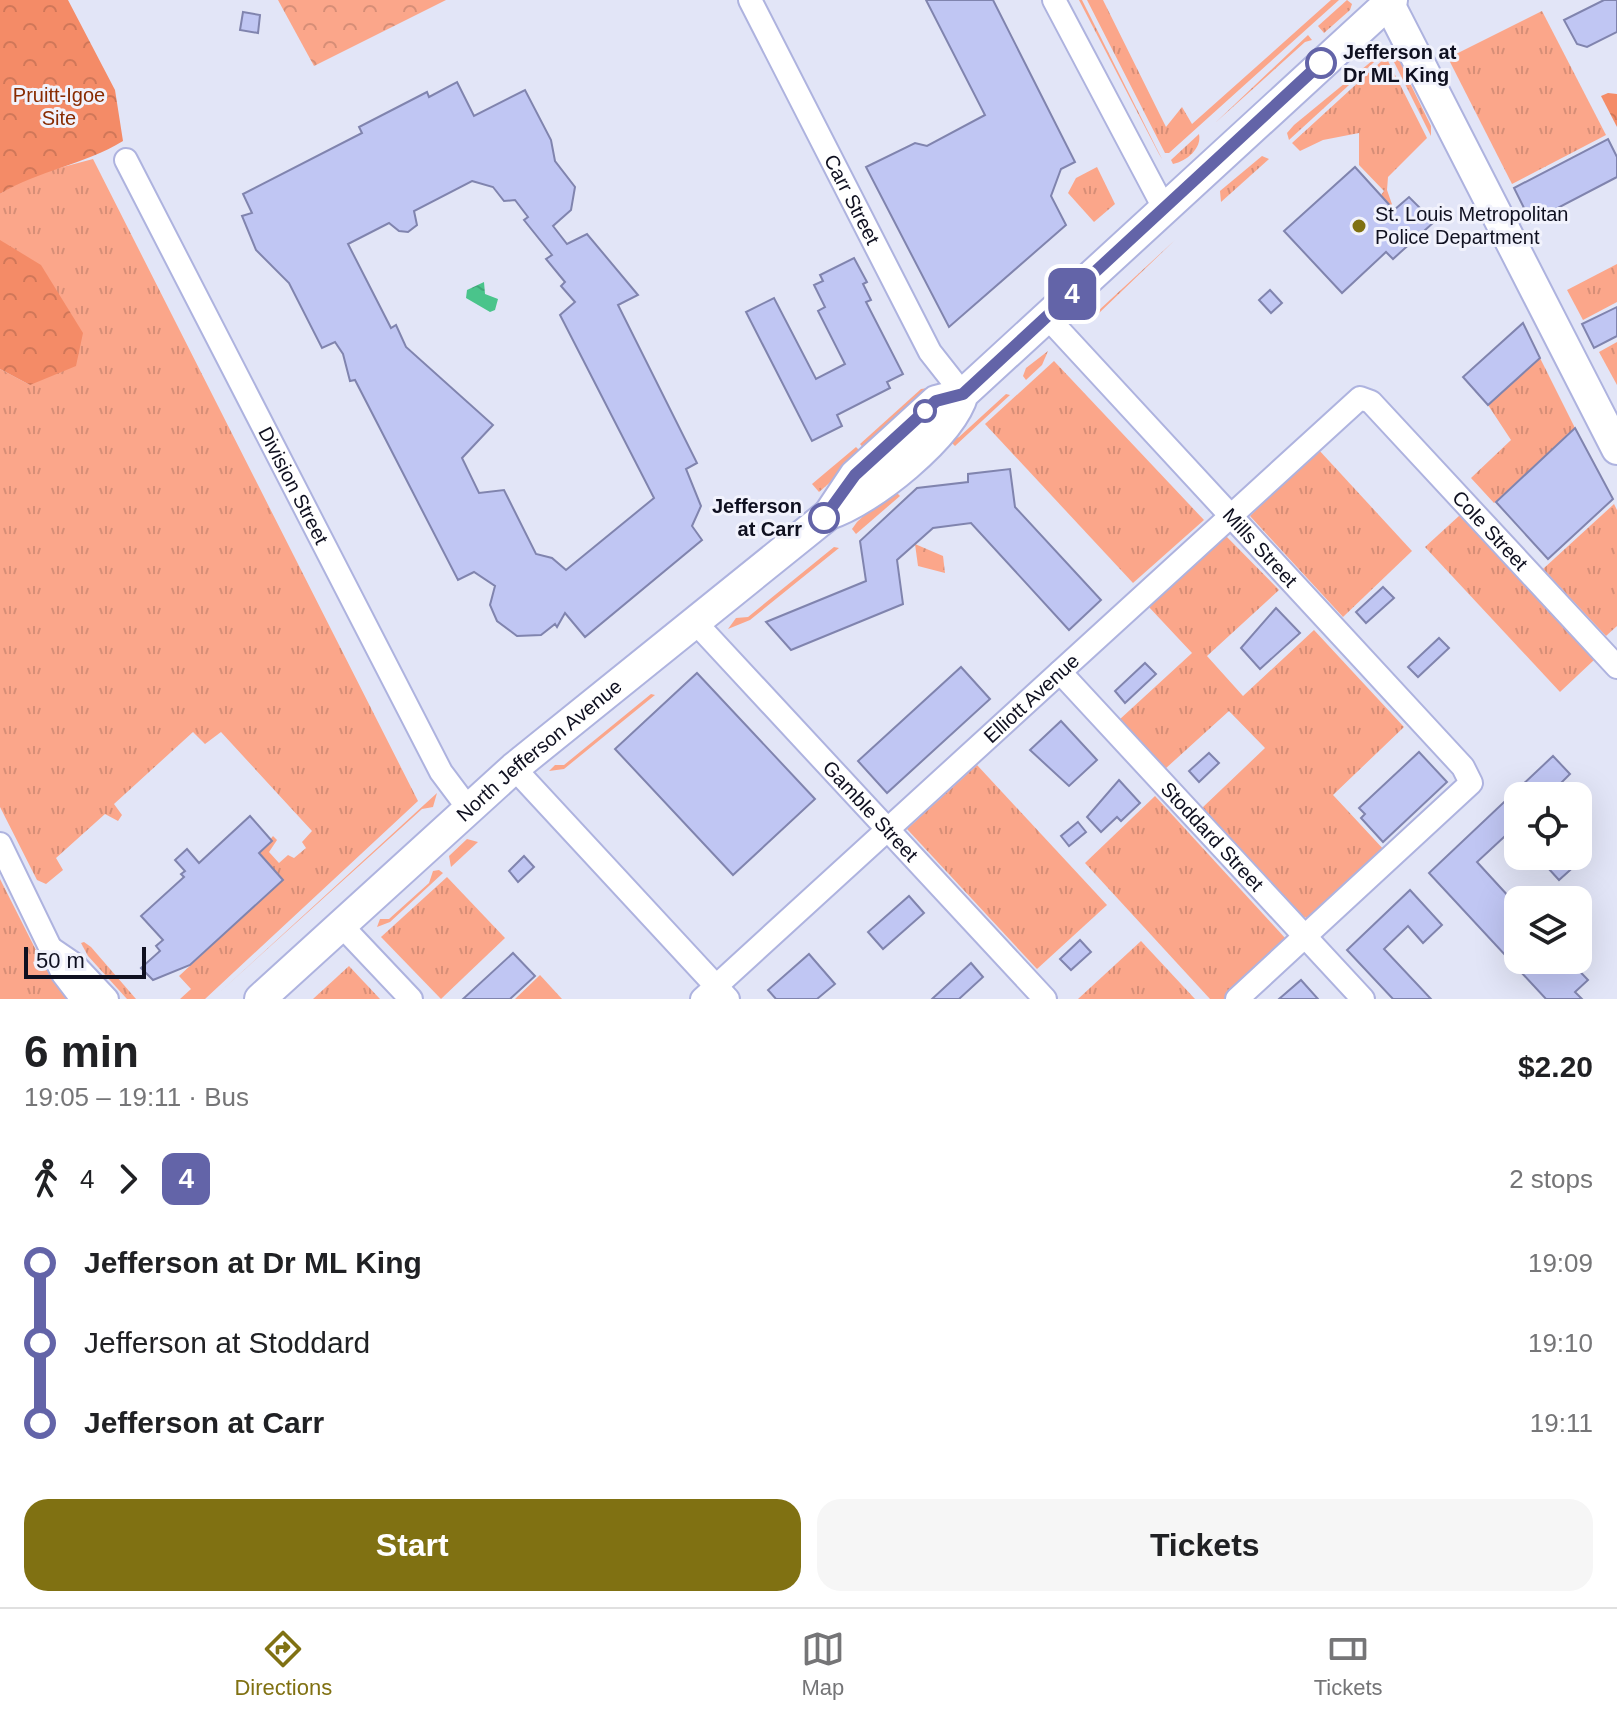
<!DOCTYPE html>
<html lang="en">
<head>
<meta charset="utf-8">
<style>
	:root { --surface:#fff; --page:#f6f6f6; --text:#202124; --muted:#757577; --line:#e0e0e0; --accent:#807112 }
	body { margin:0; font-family:Arial,sans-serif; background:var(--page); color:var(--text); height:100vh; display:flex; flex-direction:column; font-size:30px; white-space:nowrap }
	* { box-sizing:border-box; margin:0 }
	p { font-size:26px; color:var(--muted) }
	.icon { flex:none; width:44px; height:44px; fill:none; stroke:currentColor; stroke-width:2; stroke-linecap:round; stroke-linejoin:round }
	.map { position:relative; height:999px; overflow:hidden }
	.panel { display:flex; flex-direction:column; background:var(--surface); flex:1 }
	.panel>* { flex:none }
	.badge { padding:0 16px; border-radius:12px; font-size:28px; line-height:52px }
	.fabs { position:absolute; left:1504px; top:782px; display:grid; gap:16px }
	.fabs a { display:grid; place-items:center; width:88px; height:88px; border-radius:16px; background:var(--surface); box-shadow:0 8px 32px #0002; font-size:40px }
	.scale { position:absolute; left:24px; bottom:20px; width:122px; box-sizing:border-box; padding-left:8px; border:4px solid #0f1020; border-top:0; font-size:22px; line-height:28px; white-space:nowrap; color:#0f1020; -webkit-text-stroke:6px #f1f2fc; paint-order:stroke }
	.map>.badge { position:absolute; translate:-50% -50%; box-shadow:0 0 0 4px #fff }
	.legs { display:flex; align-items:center; gap:12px; height:88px; padding:0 24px; font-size:26px }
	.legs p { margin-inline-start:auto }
	.head { display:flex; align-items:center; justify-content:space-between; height:136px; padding:0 24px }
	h1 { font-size:44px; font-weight:700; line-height:60px }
	.action { display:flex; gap:16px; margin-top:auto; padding:16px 24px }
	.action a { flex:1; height:92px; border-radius:24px; background:var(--accent); color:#fff; font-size:32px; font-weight:700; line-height:92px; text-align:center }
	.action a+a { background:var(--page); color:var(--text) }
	ul { padding:0 24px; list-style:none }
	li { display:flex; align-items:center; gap:28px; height:80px; font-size:30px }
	li i { display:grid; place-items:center; width:12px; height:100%; margin:0 10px; background:currentColor }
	li i::after { content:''; width:20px; height:20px; margin:-10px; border:6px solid; border-radius:50%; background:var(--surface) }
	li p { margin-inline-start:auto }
	li:first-child i { background:linear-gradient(#0000 50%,currentColor 0) }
	li:last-child i { background:linear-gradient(currentColor 50%,#0000 0) }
	.tab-bar { display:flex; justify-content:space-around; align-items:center; height:112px; border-top:2px solid var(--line); background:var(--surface); font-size:22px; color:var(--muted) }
	.tab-bar a { display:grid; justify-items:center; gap:4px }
	.tab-bar .current { color:var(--accent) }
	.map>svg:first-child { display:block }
	.grass { fill:url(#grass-tufts) }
	.forest { fill:url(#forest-crowns) }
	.park { fill:url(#park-crowns) }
	.water { fill:url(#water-ripples) }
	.building { fill:#c0c6f3; stroke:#8084ae; stroke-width:2; fill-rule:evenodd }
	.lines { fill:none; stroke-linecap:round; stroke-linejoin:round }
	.minor-casing { stroke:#aeb3df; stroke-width:26 }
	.major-casing { stroke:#aeb3df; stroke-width:34 }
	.minor { stroke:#fff; stroke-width:22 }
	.major { stroke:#fff; stroke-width:30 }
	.line-1-casing { stroke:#fff; stroke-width:18 }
	.line-1 { stroke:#6364a8; stroke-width:12 }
	.stop-1-dot { fill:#fff; stroke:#6364a8; stroke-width:4 }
	.poi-dot { fill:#807112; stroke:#f1f2fc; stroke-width:3 }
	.labels { text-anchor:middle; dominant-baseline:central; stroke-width:6; stroke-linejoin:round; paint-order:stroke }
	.stop-label { font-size:20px; font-weight:bold; fill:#0f1020; stroke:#f1f2fc; text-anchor:start }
	.park-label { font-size:20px; fill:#882b01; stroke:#f1f2fc }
	.street-label { font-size:20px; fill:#0f1020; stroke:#f1f2fc }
	.poi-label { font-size:20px; fill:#0f1020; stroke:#f1f2fc; text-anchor:start }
</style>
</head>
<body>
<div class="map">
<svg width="1617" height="999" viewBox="0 0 1617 999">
	<defs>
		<pattern id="grass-tufts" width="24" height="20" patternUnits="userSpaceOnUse" patternTransform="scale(2)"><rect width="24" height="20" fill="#fba68a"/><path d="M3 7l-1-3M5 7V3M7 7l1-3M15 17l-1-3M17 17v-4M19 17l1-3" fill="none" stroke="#d68e77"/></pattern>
		<pattern id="forest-crowns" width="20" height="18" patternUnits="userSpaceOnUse" patternTransform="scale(2)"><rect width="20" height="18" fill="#f48b67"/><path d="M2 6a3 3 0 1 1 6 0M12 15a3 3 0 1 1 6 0" fill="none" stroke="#d07759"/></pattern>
		<pattern id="park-crowns" width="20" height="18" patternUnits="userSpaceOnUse" patternTransform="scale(2)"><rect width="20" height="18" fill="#fba68a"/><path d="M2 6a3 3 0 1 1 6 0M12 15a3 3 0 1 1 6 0" fill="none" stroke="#d68e77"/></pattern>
		<pattern id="water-ripples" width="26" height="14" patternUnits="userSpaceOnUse" patternTransform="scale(2)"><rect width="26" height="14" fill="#4ac48b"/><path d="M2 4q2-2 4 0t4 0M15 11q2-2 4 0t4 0" fill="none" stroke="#40a778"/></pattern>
	</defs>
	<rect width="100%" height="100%" fill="#e2e5f7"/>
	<g class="grass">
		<polygon points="1079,0 1082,0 1162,159 1159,154"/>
		<polygon points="1087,0 1103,0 1166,127 1182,107 1192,124 1331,0 1339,0 1169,153 1165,153"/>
		<polygon points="1347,0 1352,4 1350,10 1324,33 1318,26"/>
		<polygon points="1542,11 1606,135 1512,184 1448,58"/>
		<polygon points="1308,35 1312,40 1305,42 1215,123"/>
		<polygon points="1394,50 1410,70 1405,73 1431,126 1431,136 1390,54"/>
		<polygon points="1384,51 1384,53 1289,140 1287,133 1294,125"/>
		<polygon points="1386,57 1427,138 1388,177 1387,190 1394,210 1381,195 1384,191 1359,165 1359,133 1323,140 1300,151 1292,143"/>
		<path d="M1199,134C1202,148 1187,161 1173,164L1171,160Z"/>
		<polygon points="1262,156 1269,159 1221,202 1220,191"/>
		<polygon points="93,159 418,801 205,999 180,999 191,989 179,976 283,880 259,853 273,836 277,840 269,852 279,863 288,855 294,858 306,848 302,842 312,831 221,732 205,744 193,732 114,804 122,815 118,821 105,814 56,858 63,870 46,884 37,880 0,807 0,369 30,385 41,266 0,241 0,194 29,176"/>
		<polygon points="1097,167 1115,204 1094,222 1068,193 1076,178"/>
		<polygon points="1175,240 1098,314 1080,321 1086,313 1097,312"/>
		<polygon points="1617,264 1617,302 1583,320 1567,290"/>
		<polygon points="1617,342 1617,385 1599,352"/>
		<polygon points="1048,351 1042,365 1026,380 1023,376 1026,368"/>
		<polygon points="1540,358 1575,428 1494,503 1471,478 1511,440 1488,405"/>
		<polygon points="1054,361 1204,520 1133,583 985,424"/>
		<polygon points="928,388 927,392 866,451 860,444 921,389"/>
		<polygon points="1006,394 1010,395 955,446 950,441 959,437"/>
		<polygon points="856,447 863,454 819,492 812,484"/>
		<polygon points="1318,449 1412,551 1343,617 1250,516"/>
		<polygon points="893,489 900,496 856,534 852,529 857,522"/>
		<polygon points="1614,504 1617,510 1617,626 1606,636 1543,569"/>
		<polygon points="1460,515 1594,660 1560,692 1425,547"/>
		<polygon points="1225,535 1279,590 1207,656 1243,696 1314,630 1404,727 1333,795 1386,852 1310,919 1304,917 1202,808 1265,748 1229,711 1165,769 1119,720 1192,653 1148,606"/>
		<polygon points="834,547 839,548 750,620 728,629 736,618 748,617"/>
		<polygon points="651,694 655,695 564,769 549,771 555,765 564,765"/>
		<polygon points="977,765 1107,905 1037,969 907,829"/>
		<polygon points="437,793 433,807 422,809 221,991"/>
		<polygon points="1155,796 1286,939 1225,999 1210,999 1085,863"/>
		<polygon points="467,839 478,842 451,867 449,856"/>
		<polygon points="439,870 443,873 390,922 377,927 380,919 389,919 429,883 433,871"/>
		<polygon points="447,877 505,938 441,999 381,937"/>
		<polygon points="0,879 43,964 69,999 0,999"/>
		<polygon points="1141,941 1195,999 1078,999"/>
		<polygon points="84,942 91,947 136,999 127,999 88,956 81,943"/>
		<polygon points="349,966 380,999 313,999"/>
		<polygon points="540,975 562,999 515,999"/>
	</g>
	<g class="forest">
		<path d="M0,0H68L115,90L123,141C84,165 39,170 0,194Z"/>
		<polygon points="1608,93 1617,94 1617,127 1601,96"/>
		<polygon points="0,240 41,265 83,333 76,366 30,385 0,369"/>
	</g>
	<g class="park">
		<polygon points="278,0 446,0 314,66"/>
		<polygon points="915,544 943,556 945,573 918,566"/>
	</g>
	<polygon class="water" points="484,282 485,294 498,299 495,310 490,312 466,298 467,290"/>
	<g class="building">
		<polygon points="926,0 993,0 1075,162 1061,169 1051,196 1066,225 949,327 866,167 915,143 927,146 985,115"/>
		<polygon points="1604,0 1617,0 1617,32 1587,47 1577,44 1564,20"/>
		<polygon points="243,12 260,15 258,33 240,30"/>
		<path d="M457,82L474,116L525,90L551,140L555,161L575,187L571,210L553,226L567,244L587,234L638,295L618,305L697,463L686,469L701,506L692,526L702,540L585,637L565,613L557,627L555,624L541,635L517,636L497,621L490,605L495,586L474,572L458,580L355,380L350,381L343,354L335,342L322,348L289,283L256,250L242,216L252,213L243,194L362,133L359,127L427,92L429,97ZM472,181L493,187L504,201L515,200L528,217L524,220L552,255L546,259L565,282L561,286L575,302L560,315L654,498L566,570L552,558L536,554L504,490L479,493L462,458L493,425L406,347L396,325L391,328L348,244L389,223L399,231L408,232L417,225L414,211Z"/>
		<polygon points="1608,139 1617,157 1617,177 1531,222 1514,188"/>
		<polygon points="1355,167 1394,210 1409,197 1434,222 1393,259 1386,252 1342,293 1284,231"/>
		<polygon points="854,258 867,282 863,284 871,300 866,302 903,374 887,382 890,388 837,415 842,426 812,441 746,312 774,298 816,379 845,364 818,311 825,307 814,285 823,281 820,275"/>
		<polygon points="1270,290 1282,303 1271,313 1259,300"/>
		<polygon points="1617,307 1617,336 1594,348 1582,324"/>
		<polygon points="1523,323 1540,358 1488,405 1463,377"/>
		<polygon points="1575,428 1613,499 1548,559 1496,502"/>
		<polygon points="1010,469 1015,507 1101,600 1069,630 971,523 933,528 897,560 903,604 791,650 766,622 866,581 860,541 917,488 968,482 968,474"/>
		<polygon points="1383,587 1394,598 1366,623 1356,612"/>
		<polygon points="1276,608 1300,633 1260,669 1241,648"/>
		<polygon points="1439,638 1449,648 1418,677 1408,667"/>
		<polygon points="1145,663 1156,674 1125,703 1115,691"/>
		<polygon points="961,667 990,699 887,793 858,761"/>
		<polygon points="697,673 815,799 733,875 615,749"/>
		<polygon points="1061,721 1097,760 1069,786 1030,750"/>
		<polygon points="1419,752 1447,782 1383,842 1361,818 1365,814 1359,808"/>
		<polygon points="1209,753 1219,763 1199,782 1189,771"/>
		<polygon points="1553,756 1570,774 1548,796 1518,796 1518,824 1477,862 1511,899 1518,893 1518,960 1569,960 1588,980 1575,992 1582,999 1546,999 1429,873"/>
		<polygon points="1119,780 1140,803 1121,821 1117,817 1101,832 1087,817"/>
		<polygon points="250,816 272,841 259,853 283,880 190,965 153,980 141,968 160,951 156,946 163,940 141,916 184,877 181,874 185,871 175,860 187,849 199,863"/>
		<polygon points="1078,822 1086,832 1069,846 1061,836"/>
		<polygon points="524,856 534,867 518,882 509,871"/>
		<polygon points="1537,856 1572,856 1578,863 1559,880"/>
		<polygon points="1410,890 1442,925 1423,943 1408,926 1384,949 1431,999 1393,999 1347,950"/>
		<polygon points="909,896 924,913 883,949 868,932"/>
		<polygon points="1080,940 1091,952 1071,970 1060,959"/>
		<polygon points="513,953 535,976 510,999 463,999"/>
		<polygon points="809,954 835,984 817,999 776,999 768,990"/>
		<polygon points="971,963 983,977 959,999 932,999"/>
		<polygon points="1301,980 1318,999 1279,999"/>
	</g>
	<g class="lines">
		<defs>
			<g id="minor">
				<path id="s1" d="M750,0L930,352L963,394"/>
				<polyline points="1054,0 1164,208"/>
				<path id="s2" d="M126,160L441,772L468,808"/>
				<path id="s3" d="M1047,317L1463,767L1471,783L1237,999"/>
				<path id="s4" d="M695,622L1045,999"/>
				<path id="s5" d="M1060,672L1363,999"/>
				<polyline points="514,768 728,999"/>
				<polyline points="0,844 63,974 82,999"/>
				<polyline points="341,925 411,999"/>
				<polyline points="52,949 74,964 107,999"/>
				<path id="s6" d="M702,999L1360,398L1371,402L1617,667"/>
			</g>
			<g id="major">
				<polyline points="1387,0 1617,449"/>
				<polyline points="829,514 855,475 936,401 963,394"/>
				<path id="s7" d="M260,999L514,768L829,514C870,501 951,436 963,394L1392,0"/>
			</g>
		</defs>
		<use href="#minor" class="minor-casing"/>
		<use href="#major" class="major-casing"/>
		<use href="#minor" class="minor"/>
		<use href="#major" class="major"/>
	</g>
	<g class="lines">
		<defs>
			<polyline id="line-1" points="824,518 855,475 936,401 963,394 1321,63"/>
		</defs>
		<use href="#line-1" class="line-1-casing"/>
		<use href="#line-1" class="line-1"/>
	</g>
	<g class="stop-1-dot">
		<circle cx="1321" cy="63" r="14"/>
		<circle cx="925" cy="411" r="10"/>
		<circle cx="824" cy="518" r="14"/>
	</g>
	<circle class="poi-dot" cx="1359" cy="226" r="8"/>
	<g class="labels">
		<g class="stop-label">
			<text x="1343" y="52">Jefferson at<tspan x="1343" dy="23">Dr ML King</tspan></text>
			<text x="802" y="506" text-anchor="end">Jefferson<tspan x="802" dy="23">at Carr</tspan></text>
		</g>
		<g class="park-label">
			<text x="59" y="95">Pruitt-Igoe<tspan x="59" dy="23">Site</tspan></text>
		</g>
		<g class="street-label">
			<text stroke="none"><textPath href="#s1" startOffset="224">Carr Street</textPath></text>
			<text stroke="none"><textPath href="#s2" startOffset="366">Division Street</textPath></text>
			<text stroke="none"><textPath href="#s6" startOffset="1078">Cole Street</textPath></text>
			<text stroke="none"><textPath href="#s3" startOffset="314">Mills Street</textPath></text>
			<text stroke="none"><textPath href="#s6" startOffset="446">Elliott Avenue</textPath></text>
			<text stroke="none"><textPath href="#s7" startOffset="374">North Jefferson Avenue</textPath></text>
			<text stroke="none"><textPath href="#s4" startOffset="258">Gamble Street</textPath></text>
			<text stroke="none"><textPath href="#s5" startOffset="224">Stoddard Street</textPath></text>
		</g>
		<g class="poi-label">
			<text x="1375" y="214">St. Louis Metropolitan<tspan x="1375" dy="23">Police Department</tspan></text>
		</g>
	</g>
</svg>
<div class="fabs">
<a><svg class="icon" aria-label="locate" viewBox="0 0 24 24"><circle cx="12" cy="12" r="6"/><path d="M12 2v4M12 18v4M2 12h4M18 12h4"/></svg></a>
<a><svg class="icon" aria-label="layers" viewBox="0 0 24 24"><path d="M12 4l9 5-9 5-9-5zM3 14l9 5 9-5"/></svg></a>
</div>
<div class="scale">50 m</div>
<b class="badge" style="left:1072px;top:294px;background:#6364a8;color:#fff">4</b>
</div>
<section class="panel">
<div class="head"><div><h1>6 min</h1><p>19:05 – 19:11 · Bus</p></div><b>$2.20</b></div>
<div class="legs"><svg class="icon" aria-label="walk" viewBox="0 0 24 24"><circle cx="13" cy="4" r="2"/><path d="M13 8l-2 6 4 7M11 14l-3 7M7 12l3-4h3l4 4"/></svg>4<svg class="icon" aria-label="forward" viewBox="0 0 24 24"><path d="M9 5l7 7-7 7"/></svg><b class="badge" style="background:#6364a8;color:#fff">4</b><p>2 stops</p></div>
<ul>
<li><i style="color:#6364a8"></i><b>Jefferson at Dr ML King</b><p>19:09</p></li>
<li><i style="color:#6364a8"></i><span>Jefferson at Stoddard</span><p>19:10</p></li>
<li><i style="color:#6364a8"></i><b>Jefferson at Carr</b><p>19:11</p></li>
</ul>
<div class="action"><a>Start</a><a>Tickets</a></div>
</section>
<nav class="tab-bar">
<a class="current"><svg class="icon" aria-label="directions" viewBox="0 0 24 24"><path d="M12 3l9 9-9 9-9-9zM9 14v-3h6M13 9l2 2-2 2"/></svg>Directions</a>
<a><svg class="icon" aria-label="map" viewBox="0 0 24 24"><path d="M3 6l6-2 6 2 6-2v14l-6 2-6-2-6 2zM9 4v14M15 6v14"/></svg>Map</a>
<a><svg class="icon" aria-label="tickets" viewBox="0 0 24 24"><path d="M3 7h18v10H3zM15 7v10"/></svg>Tickets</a>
</nav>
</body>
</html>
